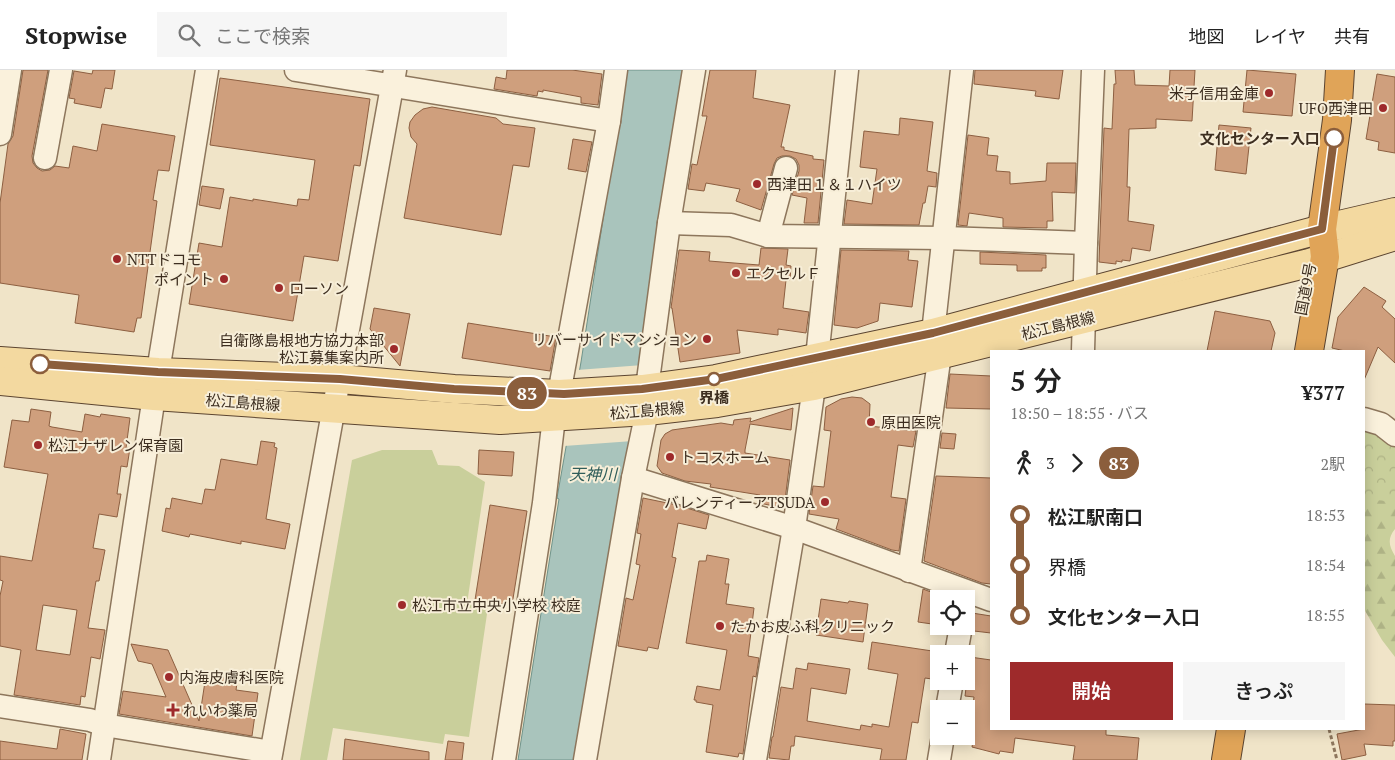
<!DOCTYPE html>
<html lang="ja">
<head>
<meta charset="utf-8">
<style>
	:root { --surface:#fff; --page:#f6f6f6; --text:#222; --muted:#767676; --line:#e0e0e0; --accent:#9e2a2b }
	body { margin:0; font-family:"PT Serif","Noto Sans JP",serif; background:var(--page); color:var(--text); height:100vh; display:flex; flex-direction:column; font-size:19px; white-space:nowrap }
	* { box-sizing:border-box; margin:0 }
	p { font-size:16px; color:var(--muted) }
	.icon { flex:none; width:28px; height:28px; fill:none; stroke:currentColor; stroke-width:2; stroke-linecap:round; stroke-linejoin:round }
	.map { position:relative; flex:1; overflow:hidden }
	.sheet { position:absolute; left:990px; top:280px; width:375px; height:380px; display:flex; flex-direction:column; background:var(--surface); border-radius:0px; box-shadow:0 2px 12px #0003 }
	.sheet>* { flex:none }
	.badge { padding:0 10px; border-radius:16px; font-size:18px; line-height:32px }
	.fabs { position:absolute; left:930px; top:520px; display:grid; gap:10px }
	.fabs a { display:grid; place-items:center; width:45px; height:45px; border-radius:0px; background:var(--surface); box-shadow:0 2px 12px #0003; font-size:25px }
	.map>.badge { position:absolute; translate:-50% -50%; box-shadow:0 0 0 2px #fff }
	.legs { display:flex; align-items:center; gap:8px; height:55px; padding:0 20px; font-size:16px }
	.legs p { margin-inline-start:auto }
	.overview { display:flex; align-items:center; justify-content:space-between; height:85px; padding:0 20px }
	h1 { font-size:28px; font-weight:600; line-height:38px }
	.button { display:flex; gap:10px; margin-top:auto; padding:10px 20px }
	.button a { flex:1; height:58px; border-radius:0px; background:var(--accent); color:#fff; font-size:20px; font-weight:600; line-height:58px; text-align:center }
	.button a+a { background:var(--page); color:var(--text) }
	ul { padding:0 20px; list-style:none }
	li { display:flex; align-items:center; gap:18px; height:50px; font-size:19px }
	li i { display:grid; place-items:center; width:8px; height:100%; margin:0 6px; background:currentColor }
	li i::after { content:''; width:12px; height:12px; margin:-6px; border:4px solid; border-radius:50%; background:var(--surface) }
	li p { margin-inline-start:auto }
	li:first-child i { background:linear-gradient(#0000 50%,currentColor 0) }
	li:last-child i { background:linear-gradient(currentColor 50%,#0000 0) }
	header { display:flex; align-items:center; gap:30px; box-sizing:border-box; height:70px; padding:0 25px; background:var(--surface); border-bottom:1px solid var(--line) }
	header strong { font-size:24px }
	nav { display:flex; gap:28px; margin-inline-start:auto; font-size:18px }
	.search { width:350px; height:45px; background:var(--page); display:flex; align-items:center; gap:12px; box-sizing:border-box; padding:0 18px; border-radius:0px; color:var(--muted); font-size:19px }
	.map>svg:first-child { display:block }
	.grass { fill:#c9cf9b }
	.forest { fill:url(#forest-firs) }
	.park { fill:url(#park-crowns) }
	.water { fill:#a9c4bc; stroke:#6f938a }
	.pier { fill:#f0e4c8 }
	.building { fill:#cf9f7d; stroke:#8d5f41; fill-rule:evenodd }
	.lines { fill:none; stroke-linecap:round; stroke-linejoin:round }
	.minor-casing { stroke:#8d765c; stroke-width:25 }
	.major-casing { stroke:#5b4430; stroke-width:30 }
	.highway-casing { stroke:#5b4430; stroke-width:30 }
	.path { stroke:#8d765c; stroke-width:3; stroke-dasharray:4 2.5; stroke-linecap:butt }
	.minor { stroke:#faf1dc; stroke-width:22 }
	.major { stroke:#f3d9a0; stroke-width:28 }
	.highway { stroke:#e0a458; stroke-width:28 }
	.line-1-casing { stroke:#fff; stroke-width:11 }
	.line-1 { stroke:#8b5e3c; stroke-width:8 }
	.poi-dot { fill:#9e2a2b; stroke:#f7eed8; stroke-width:2 }
	.stop-1-dot { fill:#fff; stroke:#8b5e3c; stroke-width:2.5 }
	.labels { text-anchor:middle; dominant-baseline:central; stroke-width:4; stroke-linejoin:round; paint-order:stroke }
	.poi-label { font-size:15px; fill:#3d2e20; stroke:#f7eed8; text-anchor:start }
	.stop-label { font-size:15px; font-weight:bold; fill:#3d2e20; stroke:#f7eed8; text-anchor:end }
	.street-label { font-size:15px; fill:#3d2e20; stroke:#f7eed8 }
	.water-label { font-size:16px; font-style:italic; fill:#2f5d5a; stroke:#f7eed8 }
</style>
</head>
<body>
<header>
<strong>Stopwise</strong>
<div class="search"><svg class="icon" aria-label="search" viewBox="0 0 24 24"><circle cx="10" cy="10" r="6"/><path d="M15 15l6 6"/></svg>ここで検索</div>
<nav><a>地図</a><a>レイヤ</a><a>共有</a></nav>
</header>
<div class="map">
<svg width="1395" height="690" viewBox="0 0 1395 690">
	<defs>
		<pattern id="forest-firs" width="22" height="20" patternUnits="userSpaceOnUse" patternTransform="scale(1.25)"><rect width="22" height="20" fill="#c9cf9b"/><path d="M5 1l3.5 6h-7zM16 11l3.5 6h-7z" fill="#aeb285"/></pattern>
		<pattern id="park-crowns" width="20" height="18" patternUnits="userSpaceOnUse" patternTransform="scale(1.25)"><rect width="20" height="18" fill="#c9cf9b"/><path d="M2 6a3 3 0 1 1 6 0M12 15a3 3 0 1 1 6 0" fill="none" stroke="#aeb285"/></pattern>
	</defs>
	<rect width="100%" height="100%" fill="#f0e4c8"/>
	<polygon class="grass" points="382,380 432,380 438,395 459,396 485,412 467,534 488,537 469,667 445,664 443,674 333,658 327,690 300,690 352,390"/>
	<path class="forest" d="M1364,381L1395,400V459C1387,469 1389,476 1395,486V587L1382,570L1364,539Z"/>
	<polygon class="park" points="1364,356 1395,374 1395,433 1364,428"/>
	<polygon class="water" points="626,0 684,0 630,381 576,690 518,690 559,429 557,428 581,292"/>
	<polygon class="pier" points="643,295 633,371 564,376 577,300"/>
	<g class="building">
		<polygon points="23,0 48,0 32,86 33,93 37,98 42,101 50,100 55,96 69,98 73,76 97,81 102,54 175,66 169,101 158,100 153,130 157,131 141,248 137,248 134,262 75,253 79,225 0,213 0,133 8,74 13,66"/>
		<polygon points="93,0 115,0 112,19 105,18 101,38 74,33 75,29 69,28 74,1 92,4"/>
		<polygon points="507,0 572,0 602,4 598,35 581,33 581,27 543,20 543,22 538,21 537,26 494,19 496,7 506,9"/>
		<polygon points="710,0 756,0 753,28 790,35 781,77 784,77 784,80 813,86 813,89 824,90 818,153 804,153 807,128 792,125 799,101 799,95 796,89 790,86 782,86 777,88 774,94 761,140 736,131 740,119 706,113 704,121 688,119 692,94 697,95 707,46 702,46"/>
		<polygon points="975,0 1063,0 1059,29 1035,26 1036,21 974,14"/>
		<polygon points="1115,0 1134,0 1135,15 1169,16 1170,0 1195,0 1192,51 1156,49 1156,58 1129,59 1127,117 1130,117 1128,151 1154,155 1150,181 1132,178 1130,191 1122,190 1122,192 1116,191 1116,194 1099,192 1104,58 1112,59 1114,14 1116,14"/>
		<polygon points="1247,0 1296,4 1292,46 1243,42"/>
		<polygon points="1377,4 1395,7 1395,83 1378,80 1379,72 1366,69"/>
		<polygon points="220,8 370,29 360,96 354,95 338,191 304,186 293,251 189,234 199,173 222,177 230,127 253,131 253,129 297,136 298,129 309,130 315,90 210,75"/>
		<polygon points="432,37 496,48 503,54 535,58 529,97 513,95 501,165 404,148 417,74 411,67 409,58 410,52 415,45 423,39"/>
		<polygon points="900,48 933,52 927,101 937,103 936,117 928,116 925,133 923,133 919,155 844,154 847,130 872,134 877,99 860,97 864,61 899,65"/>
		<polygon points="1219,55 1251,58 1246,104 1215,100"/>
		<polygon points="968,65 989,68 987,85 998,86 996,101 1010,102 1010,114 1046,111 1047,93 1076,93 1075,123 1052,122 1053,151 1047,151 1047,158 1003,157 1003,148 969,143 967,156 958,155"/>
		<polygon points="573,69 592,72 586,102 568,99"/>
		<polygon points="202,116 224,119 220,139 199,135"/>
		<polygon points="761,178 788,179 786,195 791,196 790,210 786,210 783,238 809,242 806,263 778,259 778,265 737,260 740,283 680,292 672,238 671,238 679,180 710,182 709,191 759,195"/>
		<polygon points="841,180 909,181 908,190 918,191 912,237 880,233 878,251 857,258 834,255"/>
		<polygon points="980,182 1046,185 1046,198 1042,198 1042,201 1017,201 1017,195 980,194"/>
		<polygon points="1364,217 1386,231 1382,237 1395,249 1395,293 1378,277 1364,310 1364,281 1345,281 1332,278 1338,247"/>
		<polygon points="374,238 410,244 400,296 370,259"/>
		<polygon points="1215,241 1270,251 1275,263 1271,281 1207,281"/>
		<polygon points="468,253 556,267 550,301 462,288"/>
		<polygon points="950,304 991,306 991,339 946,338"/>
		<polygon points="852,327 862,328 870,334 869,356 916,361 913,377 898,375 891,427 906,429 899,481 892,480 836,459 839,449 809,444 813,416 824,417 831,361 824,360 826,337 841,329"/>
		<polygon points="793,338 791,360 750,354 745,380 745,383 790,390 784,438 759,433 760,425 710,417 711,414 685,411 662,403 657,396 661,370 665,364 672,360 721,353 733,355 734,350 751,348 750,352"/>
		<path d="M31,339L51,342L49,356L52,357L82,362L85,344L100,347L101,344L130,348L126,378H130L127,397L121,396L117,424H121L117,447L99,444L93,478L105,480L99,511H96L88,558L105,560L100,589L91,587L85,627L81,626L80,635L14,625L21,580L0,576V526L3,511L0,510V486L32,491L48,404L4,397L12,350L29,352ZM43,535L77,540L70,585L36,580Z"/>
		<polygon points="942,363 956,364 954,379 940,378"/>
		<polygon points="261,371 275,373 274,377 277,378 266,449 290,454 285,479 241,471 241,474 190,464 189,467 162,461 166,438 170,439 172,428 202,434 205,419 215,420 221,389 257,395"/>
		<polygon points="479,380 514,382 512,406 478,404"/>
		<polygon points="936,406 991,408 991,514 982,513 924,491"/>
		<polygon points="643,428 677,435 709,445 706,459 678,453 672,487 676,488 658,579 648,577 647,581 618,576 626,528 633,530 640,495 636,494 641,464 637,463"/>
		<polygon points="490,435 527,441 512,535 475,530"/>
		<polygon points="707,485 729,489 725,514 729,514 726,534 754,538 748,586 759,588 756,607 753,606 743,684 739,683 738,687 706,682 713,635 696,632 696,630 694,630 697,616 720,620 727,580 686,573 699,491 706,491"/>
		<polygon points="923,519 949,529 939,529 939,555 918,552"/>
		<polygon points="821,529 848,533 849,531 868,534 863,572 816,565"/>
		<polygon points="972,543 991,546 991,563 974,561 973,552 971,548"/>
		<polygon points="872,572 939,582 939,610 925,608 918,653 912,652 906,690 880,690 882,679 795,666 794,676 791,676 789,690 769,688 772,667 773,667 781,617 793,619 796,598 807,600 808,593 850,599 846,624 811,618 807,651 860,660 861,655 872,657 872,654 889,657 898,604 868,599"/>
		<polygon points="131,574 168,580 199,651 206,605 231,608 230,612 237,613 236,620 258,623 252,666 119,644 123,621 166,627 152,594 138,591"/>
		<polygon points="970,587 991,590 991,659 1106,659 1106,665 1139,668 1137,690 1073,690 1075,676 1015,668 1013,683 1000,681 999,684 972,677 973,671 965,670 967,655 970,655 974,627 965,626"/>
		<polygon points="1364,634 1395,635 1395,671 1393,671 1393,676 1364,674 1366,685 1342,690 1337,664 1364,659"/>
		<polygon points="60,659 86,664 82,690 0,690 0,671 57,679"/>
		<polygon points="345,669 429,682 429,690 343,690"/>
		<polygon points="448,671 464,673 462,690 445,690"/>
	</g>
	<g class="lines">
		<defs>
			<g id="minor">
				<polyline points="296,0 609,51"/>
				<polyline points="0,64 10,0"/>
				<polyline points="45,88 61,0"/>
				<polyline points="669,153 731,155 768,166 944,168 1086,173"/>
				<polyline points="768,166 786,98"/>
				<polyline points="933,263 962,0"/>
				<polyline points="1083,281 1086,173 1093,0"/>
				<polyline points="817,288 847,0"/>
				<polyline points="647,318 669,153 694,0"/>
				<polyline points="559,324 609,51 616,0"/>
				<polyline points="1364,349 1381,354 1395,365"/>
				<polyline points="633,408 794,458 991,530"/>
				<polyline points="909,501 940,284"/>
				<polyline points="956,584 961,556"/>
				<polyline points="0,636 90,650 104,655 271,682"/>
				<polyline points="947,639 952,611"/>
				<polyline points="99,690 154,326 207,0"/>
				<polyline points="270,690 395,0"/>
				<polyline points="504,690 544,433 554,347"/>
				<polyline points="585,690 633,408 647,341"/>
				<polyline points="755,690 794,458 814,316"/>
				<polyline points="939,690 943,666"/>
			</g>
			<g id="major">
				<polyline points="0,291 158,302 340,309 454,319 559,324 642,319 716,309 933,263 1322,159 1395,142"/>
				<polyline points="0,311 154,326 500,350 647,341 717,333 814,316 1309,193 1395,166"/>
			</g>
			<g id="highway">
				<polyline points="1309,281 1325,187 1322,159 1337,50 1340,0"/>
				<polyline points="1226,690 1231,659"/>
			</g>
		</defs>
		<use href="#minor" class="minor-casing"/>
		<use href="#major" class="major-casing"/>
		<use href="#highway" class="highway-casing"/>
		<polyline class="path" points="1329,659 1337,690"/>
		<use href="#minor" class="minor"/>
		<use href="#major" class="major"/>
		<use href="#highway" class="highway"/>
	</g>
	<g class="lines">
		<defs>
			<polyline id="line-1" points="40,294 158,302 340,309 454,319 543,323 564,324 642,319 716,309 933,263 1322,159 1334,68"/>
		</defs>
		<use href="#line-1" class="line-1-casing"/>
		<use href="#line-1" class="line-1"/>
	</g>
	<g class="poi-dot">
		<circle cx="1269" cy="23" r="5"/>
		<circle cx="1383" cy="38" r="5"/>
		<circle cx="757" cy="114" r="5"/>
		<circle cx="117" cy="189" r="5"/>
		<circle cx="736" cy="203" r="5"/>
		<circle cx="224" cy="209" r="5"/>
		<circle cx="279" cy="218" r="5"/>
		<circle cx="707" cy="269" r="5"/>
		<circle cx="394" cy="279" r="5"/>
		<circle cx="871" cy="352" r="5"/>
		<circle cx="38" cy="375" r="5"/>
		<circle cx="670" cy="387" r="5"/>
		<circle cx="825" cy="432" r="5"/>
		<circle cx="402" cy="535" r="5"/>
		<circle cx="720" cy="556" r="5"/>
		<circle cx="169" cy="607" r="5"/>
		<path d="M170.5 632.5h5v5h5v5h-5v5h-5v-5h-5v-5h5z"/>
	</g>
	<g class="stop-1-dot">
		<circle cx="1334" cy="68" r="9"/>
		<circle cx="40" cy="294" r="9"/>
		<circle cx="714" cy="309" r="6"/>
	</g>
	<g class="labels">
		<g class="poi-label">
			<text x="1259" y="23" text-anchor="end">米子信用金庫</text>
			<text x="1373" y="38" text-anchor="end">UFO西津田</text>
			<text x="767" y="114">西津田１＆１ハイツ</text>
			<text x="127" y="189">NTTドコモ</text>
			<text x="746" y="203">エクセルＦ</text>
			<text x="214" y="209" text-anchor="end">ポイント</text>
			<text x="289" y="218">ローソン</text>
			<text x="697" y="269" text-anchor="end">リバーサイドマンション</text>
			<text x="384" y="270" text-anchor="end">自衛隊島根地方協力本部<tspan x="384" dy="17">松江募集案内所</tspan></text>
			<text x="881" y="352">原田医院</text>
			<text x="48" y="375">松江ナザレン保育園</text>
			<text x="680" y="387">トコスホーム</text>
			<text x="815" y="432" text-anchor="end">バレンティーアTSUDA</text>
			<text x="412" y="535">松江市立中央小学校 校庭</text>
			<text x="730" y="556">たかお皮ふ科クリニック</text>
			<text x="179" y="607">内海皮膚科医院</text>
			<text x="183" y="640">れいわ薬局</text>
		</g>
		<g class="stop-label">
			<text x="1320" y="68">文化センター入口</text>
			<text x="714" y="327" text-anchor="middle">界橋</text>
		</g>
		<g class="street-label">
			<text transform="translate(1305 219) rotate(-79)">国道9号</text>
			<text transform="translate(1058 255) rotate(-14)">松江島根線</text>
			<text transform="translate(243 332) rotate(4)">松江島根線</text>
			<text transform="translate(647 340) rotate(-5)">松江島根線</text>
		</g>
		<g class="water-label">
			<text x="593" y="404">天神川</text>
		</g>
	</g>
</svg>
<div class="fabs">
<a><svg class="icon" aria-label="locate" viewBox="0 0 24 24"><circle cx="12" cy="12" r="6"/><path d="M12 2v4M12 18v4M2 12h4M18 12h4"/></svg></a>
<a>+</a>
<a>−</a>
</div>
<b class="badge" style="left:527px;top:323px;background:#8b5e3c;color:#fff">83</b>
<section class="sheet">
<div class="overview"><div><h1>5 分</h1><p>18:50 – 18:55 · バス</p></div><b>¥377</b></div>
<div class="legs"><svg class="icon" aria-label="walk" viewBox="0 0 24 24"><circle cx="13" cy="4" r="2"/><path d="M13 8l-2 6 4 7M11 14l-3 7M7 12l3-4h3l4 4"/></svg>3<svg class="icon" aria-label="forward" viewBox="0 0 24 24"><path d="M9 5l7 7-7 7"/></svg><b class="badge" style="background:#8b5e3c;color:#fff">83</b><p>2駅</p></div>
<ul>
<li><i style="color:#8b5e3c"></i><b>松江駅南口</b><p>18:53</p></li>
<li><i style="color:#8b5e3c"></i><span>界橋</span><p>18:54</p></li>
<li><i style="color:#8b5e3c"></i><b>文化センター入口</b><p>18:55</p></li>
</ul>
<div class="button"><a>開始</a><a>きっぷ</a></div>
</section>
</div>
</body>
</html>
